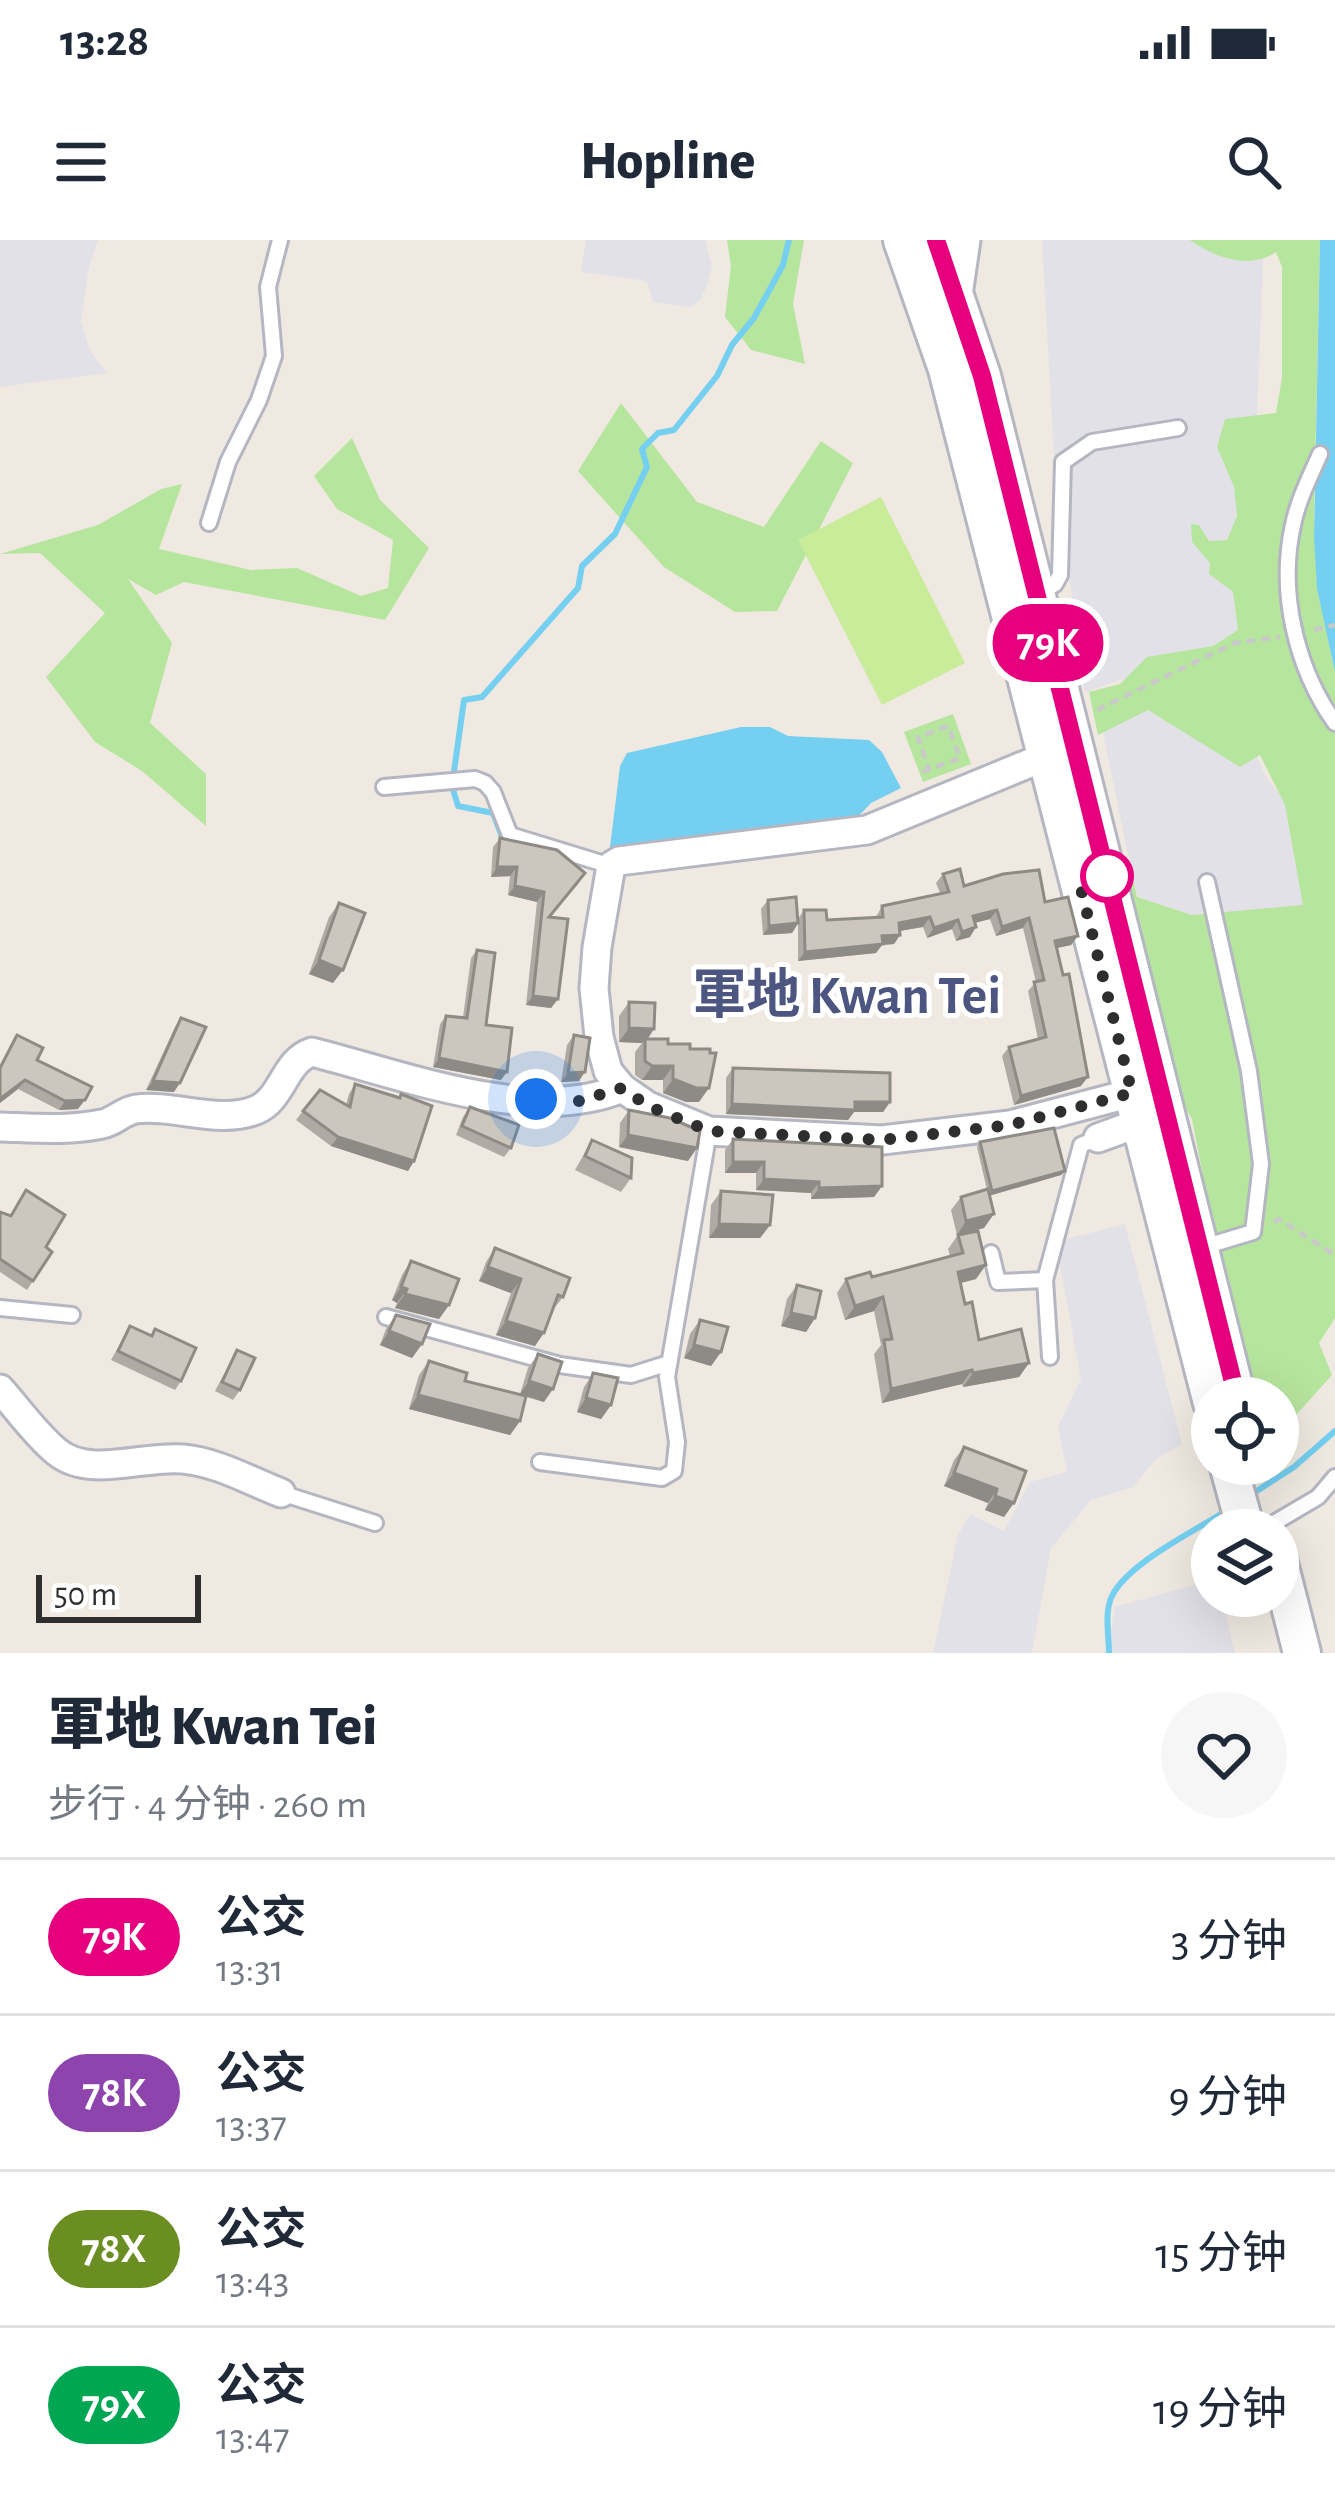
<!DOCTYPE html>
<html lang="zh">
<head>
<meta charset="utf-8">
<style>
	:root { --surface:#fff; --page:#f6f6f7; --text:#1f2937; --muted:#747a83; --line:#e0e1e3 }
	body { margin:0; font-family:"Alegreya Sans","Noto Sans SC",sans-serif; background:var(--page); color:var(--text); height:100vh; display:flex; flex-direction:column; font-size:45px; white-space:nowrap }
	* { box-sizing:border-box; margin:0 }
	p { font-size:39px; color:var(--muted) }
	.icon { flex:none; width:66px; height:66px; fill:none; stroke:currentColor; stroke-width:2; stroke-linecap:round; stroke-linejoin:round }
	.map { position:relative; height:1413px; overflow:hidden }
	.side { display:flex; flex-direction:column; background:var(--surface); flex:1 }
	.side>* { flex:none }
	.badge { padding:0 24px; border-radius:39px; font-size:42px; line-height:78px }
	.tools { position:absolute; left:1191px; top:1137px; display:grid; gap:24px }
	.tools a { display:grid; place-items:center; width:108px; height:108px; border-radius:50%; background:var(--surface); box-shadow:0 12px 48px #0002; font-size:60px }
	.scale { position:absolute; left:36px; bottom:30px; width:165px; box-sizing:border-box; padding-left:12px; border:6px solid #2e2e2e; border-top:0; font-size:33px; line-height:42px; white-space:nowrap; color:#2e2e2e; -webkit-text-stroke:9px #fff; paint-order:stroke }
	.you { position:absolute; width:60px; height:60px; margin:-30px; border:9px solid #fff; border-radius:50%; background:#1a73e8; box-shadow:0 0 0 18px #1a73e833 }
	.map>.badge { position:absolute; translate:-50% -50%; box-shadow:0 0 0 6px #fff }
	.round { display:grid; place-items:center; flex:none; width:126px; height:126px; border-radius:63px; background:var(--page) }
	.summary { display:flex; align-items:center; justify-content:space-between; height:204px; padding:0 48px }
	h1 { font-size:57px; font-weight:800; line-height:90px }
	ul { padding:0; list-style:none }
	li { display:flex; align-items:center; gap:36px; height:156px; padding:0 48px; border-top:3px solid var(--line) }
	li div { flex:1 }
	li b { display:block; font-size:45px }
	li em { font-style:normal }
	li .badge { min-width:132px; font-weight:700; text-align:center }
	.status { display:flex; justify-content:space-between; align-items:center; height:84px; padding:0 60px; background:var(--surface); direction:ltr }
	.status svg { height:33px; fill:currentColor }
	header { display:flex; justify-content:space-between; align-items:center; height:156px; padding:0 48px; background:var(--surface); font-size:54px; font-weight:800 }
	.map>svg:first-child { display:block }
	.industrial { fill:#e3e1e8 }
	.green { fill:#b6e59e }
	.pitch { fill:#c9ec9a }
	.water { fill:#75cff0 }
	.lines { fill:none; stroke-linecap:round; stroke-linejoin:round }
	.stream { stroke:#75cff0; stroke-width:6 }
	.lane-casing { stroke:#b4b7c1; stroke-width:20 }
	.street-casing { stroke:#b4b7c1; stroke-width:33 }
	.secondary-casing { stroke:#b4b7c1; stroke-width:42 }
	.path { stroke:#c9c9c9; stroke-width:4.5; stroke-dasharray:9 6; stroke-linecap:butt }
	.lane { stroke:#fff; stroke-width:14 }
	.street { stroke:#fff; stroke-width:27 }
	.secondary { stroke:#fff; stroke-width:36 }
	.wall { fill:#afaba4 }
	.shaded-wall { fill:#8e8b86 }
	.building { fill:#cbc7bf; stroke:#8e8b86; stroke-width:3 }
	.line-casing { stroke:#fff; stroke-width:27 }
	.line { stroke:#e6007e; stroke-width:18 }
	.walk { stroke:#2e2e2e; stroke-width:12; stroke-dasharray:0 21.6 }
	.stop-dot { fill:#fff; stroke:#e6007e; stroke-width:6 }
	.labels { text-anchor:middle; dominant-baseline:central; stroke-width:10; stroke-linejoin:round; paint-order:stroke }
	.district-label { font-size:54px; font-weight:bold; fill:#4d5680; stroke:#fff }
</style>
</head>
<body>
<div class="status"><b>13:28</b><svg viewBox="0 0 49 12"><path d="M0 12V9h3v3zM5 12V6h3v6zM10 12V3h3v9zM15 12V0h3v12zM26 1h20v11H26zM47 4h2v5h-2z"/></svg></div>
<header><svg class="icon" aria-label="menu" viewBox="0 0 24 24"><path d="M4 6h16M4 12h16M4 18h16"/></svg>Hopline<svg class="icon" aria-label="search" viewBox="0 0 24 24"><circle cx="10" cy="10" r="6"/><path d="M15 15l6 6"/></svg></header>
<div class="map">
<svg width="1335" height="1413" viewBox="0 0 1335 1413">
	<rect width="100%" height="100%" fill="#efe9e1"/>
	<g class="industrial">
		<polygon points="0,0 98,0 89,27 81,81 90,111 107,133 0,147"/>
		<polygon points="586,0 705,0 712,27 707,45 700,60 690,67 653,62 647,41 581,32"/>
		<polygon points="1042,0 1264,0 1248,393 1084,453 1054,214"/>
		<polygon points="1148,470 1254,509 1264,534 1284,560 1305,670 1192,675 1137,657 1102,489"/>
		<polygon points="1125,984 1182,1204 1156,1219 1133,1247 1091,1260 1051,1308 1032,1413 933,1413 958,1295 970,1274 1004,1291 1030,1242 1067,1232 1058,1187 1081,1139 1057,1008 1070,998"/>
		<polygon points="1212,1340 1212,1356 1221,1356 1235,1413 1107,1413 1115,1367"/>
	</g>
	<g class="green">
		<polygon points="727,0 804,0 793,64 805,124 751,110 725,77 731,26"/>
		<path d="M1190,0H1320L1314,275L1317,348L1335,432V1078L1319,1103L1332,1135L1278,1195V1158H1244L1197,955L1204,941L1192,879L1172,846L1121,645L1131,631L1137,657L1192,675L1303,665L1285,565L1260,515L1240,527L1148,470L1098,495L1089,452L1120,444L1147,417L1213,406L1238,390L1233,352L1209,334L1210,323L1192,302L1191,284L1199,285L1209,301L1227,300L1237,276L1234,247L1217,207L1225,179L1276,173L1282,138V27L1276,12C1249,31 1212,16 1190,0Z"/>
		<polygon points="621,163 697,262 764,287 821,201 853,223 777,371 735,372 664,327 578,231"/>
		<polygon points="352,198 380,260 429,308 385,380 184,342 156,355 128,339 172,403 150,483 206,534 206,586 142,531 95,502 46,437 105,373 40,313 0,314 98,285 161,249 182,244 159,309 251,330 297,328 361,356 388,348 393,300 337,269 314,236"/>
		<polygon points="953,474 971,524 923,542 904,492"/>
	</g>
	<polygon class="pitch" points="881,257 965,423 882,465 798,300"/>
	<g class="water">
		<polygon points="1320,0 1335,0 1335,432 1317,349 1314,297"/>
		<polygon points="741,487 770,487 788,496 869,500 882,512 901,548 871,563 852,583 625,611 610,607 620,526 627,513"/>
	</g>
	<g class="lines">
		<g class="stream">
			<polyline points="502,597 493,573 458,566 452,546 464,460 482,457 578,348 582,326 615,294 647,227 642,209 658,193 674,190 717,136 732,105 754,78 783,25 789,0"/>
			<polyline points="1252,1254 1294,1227 1335,1191"/>
			<path d="M1109,1413C1109,1396 1104,1372 1112,1356C1128,1323 1195,1291 1226,1271"/>
		</g>
		<defs>
			<g id="lane">
				<path d="M1320,214C1310,237 1298,260 1293,285C1278,352 1296,428 1335,483"/>
				<polyline points="209,283 228,222 259,160 274,116 268,47 280,0"/>
				<polyline points="1039,354 1055,344 1060,335 1063,222 1092,202 1178,188"/>
				<polyline points="384,547 475,539 485,543 493,552 510,595 611,626"/>
				<polyline points="1200,1008 1253,992 1261,924 1249,831 1207,642"/>
				<polyline points="991,1013 998,1042 1045,1040"/>
				<polyline points="0,1068 72,1075"/>
				<polyline points="386,1077 560,1125 631,1135 669,1123"/>
				<polyline points="1050,1117 1045,1040 1081,905 1098,898"/>
				<polyline points="540,1222 662,1238 674,1231 677,1202 667,1137 709,891"/>
				<polyline points="281,1253 375,1283"/>
				<polyline points="1269,1286 1318,1257 1335,1237"/>
			</g>
			<g id="street">
				<polyline points="958,55 966,0"/>
				<polyline points="1047,516 867,590 619,621 611,626 597,707 594,748 599,797 608,831 622,848 648,866 709,891 882,900 1010,885 1132,853"/>
				<path d="M0,887C34,888 69,891 102,884C114,882 123,871 136,869C174,864 219,885 256,870C283,859 284,821 312,812C403,835 532,886 622,848"/>
				<polyline points="1098,898 1139,883"/>
				<path d="M0,1149C18,1169 36,1195 57,1212C90,1239 144,1215 183,1219C217,1222 250,1241 281,1253"/>
			</g>
			<g id="secondary">
				<polyline points="902,0 947,129 1212,1163"/>
				<polyline points="936,0 982,136 1237,1158"/>
				<polyline points="1228,1224 1246,1290"/>
				<polyline points="1278,1319 1302,1413"/>
			</g>
		</defs>
		<use href="#lane" class="lane-casing"/>
		<use href="#street" class="street-casing"/>
		<use href="#secondary" class="secondary-casing"/>
		<g class="path">
			<polyline points="1314,390 1335,385"/>
			<polyline points="1097,470 1234,403 1280,397"/>
			<polyline points="922,532 960,518 948,486 918,497 929,530"/>
			<polyline points="1274,982 1279,979 1335,1015"/>
		</g>
		<use href="#lane" class="lane"/>
		<use href="#street" class="street"/>
		<use href="#secondary" class="secondary"/>
	</g>
	<g class="wall">
		<polygon points="500,598 579,643 550,677 558,759 551,768 526,765 537,662 508,655 510,636 491,637 493,607"/>
		<polygon points="943,634 964,646 1045,662 1078,696 1071,705 1056,708 1081,846 1014,865 1002,816 1009,807 1038,799 1028,751 1036,742 1023,688 996,696 990,679 975,683 970,697 956,701 952,689 927,698 923,687 900,691 900,695 894,704 882,705 876,713 798,721 798,684 792,693 763,695 761,669 768,660 798,679 804,670 827,680 876,677 882,666 940,653 936,643"/>
		<polygon points="339,663 333,743 309,734 329,677"/>
		<polygon points="477,710 486,785 501,840 433,827 440,784 446,776 463,777 471,718"/>
		<polygon points="629,762 647,799 668,804 699,862 686,862 663,853 663,840 642,840 635,835 635,812 642,803 619,802 619,776"/>
		<polygon points="181,778 174,852 146,850 175,787"/>
		<polygon points="17,795 37,820 78,869 59,870 18,849 0,863 0,826"/>
		<polygon points="574,795 579,841 561,842 567,805"/>
		<polygon points="733,828 890,862 883,872 854,872 848,880 726,874 726,838"/>
		<polygon points="355,844 398,858 401,854 414,921 408,931 331,906 296,880 303,871 346,865 349,854"/>
		<polygon points="470,867 511,908 504,917 456,895 463,877"/>
		<polygon points="629,870 688,921 619,907 620,883"/>
		<polygon points="733,899 882,946 874,957 811,959 811,953 756,950 756,933 725,933 725,910"/>
		<polygon points="592,900 631,938 621,952 575,930"/>
		<polygon points="980,902 1065,931 1061,935 989,956 984,988 957,995 951,970 961,957 987,950 977,907"/>
		<polygon points="721,951 770,985 760,998 709,998 711,965"/>
		<polygon points="0,972 52,1012 27,1050 0,1032"/>
		<polygon points="958,995 976,1039 961,1043 965,1064 979,1100 1029,1123 1019,1137 963,1147 962,1144 882,1163 874,1114 881,1105 874,1071 845,1080 837,1053 846,1039 872,1037 950,1016 948,1009"/>
		<polygon points="495,1008 563,1057 552,1071 535,1106 496,1095 511,1053 479,1041 486,1022"/>
		<polygon points="411,1021 449,1065 439,1079 395,1068 397,1063 392,1060 402,1035"/>
		<polygon points="797,1045 815,1078 806,1092 781,1086 787,1059"/>
		<polygon points="396,1075 422,1104 412,1118 380,1105 386,1089"/>
		<polygon points="700,1080 721,1112 711,1126 684,1118 690,1094"/>
		<polygon points="130,1086 150,1095 155,1089 181,1141 175,1150 111,1120"/>
		<polygon points="237,1110 240,1150 233,1160 215,1151"/>
		<polygon points="538,1114 544,1162 526,1157 520,1181 510,1195 409,1169 419,1135 429,1121 465,1141 520,1154 528,1128"/>
		<polygon points="593,1133 611,1165 601,1179 577,1172 584,1147"/>
		<polygon points="964,1207 1026,1231 1004,1277 985,1270 988,1263 944,1246 954,1220"/>
	</g>
	<g class="shaded-wall">
		<polygon points="497,627 517,627 510,636 491,637"/>
		<polygon points="515,646 544,652 537,662 508,655"/>
		<polygon points="997,670 990,679 966,685 973,676"/>
		<polygon points="930,677 923,687 893,692 899,683"/>
		<polygon points="1029,678 1023,688 996,696 1002,687"/>
		<polygon points="958,680 952,689 927,698 934,688"/>
		<polygon points="798,683 792,693 763,695 769,686"/>
		<polygon points="976,687 970,697 956,701 962,692"/>
		<polygon points="900,695 894,704 882,705 876,713 798,721 805,712 882,696"/>
		<polygon points="1078,696 1071,705 1048,710 1055,701"/>
		<polygon points="319,720 343,730 333,743 309,734"/>
		<polygon points="533,756 558,759 551,768 526,765"/>
		<polygon points="629,788 654,789 645,803 645,799 642,803 619,802"/>
		<polygon points="439,818 507,832 501,840 433,827"/>
		<polygon points="652,826 673,826 663,840 642,840"/>
		<polygon points="585,832 579,841 561,842 568,833"/>
		<polygon points="1088,837 1081,846 1014,865 1021,856"/>
		<polygon points="673,839 709,848 699,862 686,862 663,853"/>
		<polygon points="25,840 18,849 0,863 0,859"/>
		<polygon points="153,841 180,843 174,852 146,850"/>
		<polygon points="85,860 78,869 59,870 65,861"/>
		<polygon points="890,862 883,872 854,872 848,880 726,874 732,864"/>
		<polygon points="628,895 697,908 688,921 619,907"/>
		<polygon points="338,897 414,921 408,931 331,906"/>
		<polygon points="733,922 764,922 756,933 725,933"/>
		<polygon points="1065,931 1061,935 988,956 992,951"/>
		<polygon points="764,939 819,942 811,953 756,950"/>
		<polygon points="882,946 874,957 811,959 819,948"/>
		<polygon points="994,974 984,988 957,995 966,981"/>
		<polygon points="719,984 770,985 760,998 709,998"/>
		<polygon points="986,1025 976,1039 949,1046 958,1032"/>
		<polygon points="488,1027 521,1039 511,1053 479,1041"/>
		<polygon points="401,1047 407,1049 397,1063 392,1060"/>
		<polygon points="405,1054 449,1065 439,1079 395,1068"/>
		<polygon points="883,1057 874,1071 845,1080 855,1066"/>
		<polygon points="791,1073 815,1078 806,1092 781,1086"/>
		<polygon points="506,1081 544,1093 535,1106 496,1095"/>
		<polygon points="389,1091 422,1104 412,1118 380,1105"/>
		<polygon points="694,1105 721,1112 711,1126 684,1118"/>
		<polygon points="1029,1123 1019,1137 963,1147 973,1133"/>
		<polygon points="972,1130 962,1144 882,1163 891,1149"/>
		<polygon points="529,1141 553,1149 544,1162 520,1154"/>
		<polygon points="418,1155 520,1181 510,1195 409,1169"/>
		<polygon points="586,1158 611,1165 601,1179 577,1172"/>
		<polygon points="954,1233 997,1249 988,1263 944,1246"/>
		<polygon points="995,1256 1014,1263 1004,1277 985,1270"/>
	</g>
	<g class="building">
		<polygon points="500,598 557,610 585,633 549,677 568,679 558,759 533,756 544,652 515,646 517,627 497,627"/>
		<polygon points="960,629 964,646 1003,634 1039,630 1045,662 1068,657 1078,696 1055,701 1063,735 1069,734 1088,837 1021,856 1009,807 1046,797 1034,742 1044,740 1029,678 1002,687 997,670 973,676 976,687 962,692 958,680 934,688 930,677 899,683 900,695 882,696 883,704 805,712 804,670 826,670 827,680 883,677 882,666 949,652 943,634"/>
		<polygon points="796,657 798,683 769,686 768,660"/>
		<polygon points="339,663 365,673 343,730 319,720"/>
		<polygon points="477,710 495,713 486,785 512,788 507,832 439,818 446,776 467,778"/>
		<polygon points="629,762 655,763 654,789 629,788"/>
		<polygon points="181,778 206,787 180,843 153,841"/>
		<polygon points="17,795 43,808 37,820 92,847 85,860 65,861 25,840 0,859 0,828"/>
		<polygon points="574,795 590,798 585,832 568,833"/>
		<polygon points="645,799 668,799 668,804 690,804 690,809 710,809 710,813 716,813 709,848 696,848 673,839 673,826 652,826 645,821"/>
		<polygon points="733,828 890,833 890,862 855,862 855,870 732,864"/>
		<polygon points="355,844 400,858 401,854 432,866 414,921 338,897 303,871 320,850 350,867"/>
		<polygon points="470,867 519,885 511,908 462,886"/>
		<polygon points="629,870 670,878 700,891 697,908 628,895"/>
		<polygon points="1054,888 1065,931 992,951 980,902"/>
		<polygon points="733,899 882,907 882,946 819,948 819,942 764,939 764,922 733,922"/>
		<polygon points="592,900 632,918 631,938 585,916"/>
		<polygon points="988,949 994,974 966,981 961,957"/>
		<polygon points="26,950 65,975 46,1007 52,1012 33,1041 0,1019 0,972 11,976"/>
		<polygon points="721,951 773,955 770,985 719,984"/>
		<polygon points="978,991 986,1025 958,1032 965,1064 972,1062 979,1100 1021,1089 1029,1123 973,1133 972,1130 891,1149 884,1100 892,1099 883,1057 855,1066 846,1039 870,1032 872,1037 963,1013 958,995"/>
		<polygon points="495,1008 570,1038 563,1057 558,1055 544,1093 506,1081 521,1039 488,1027"/>
		<polygon points="411,1021 459,1039 449,1065 405,1054 407,1049 401,1047"/>
		<polygon points="797,1045 821,1051 815,1078 791,1073"/>
		<polygon points="396,1075 430,1084 422,1104 389,1091"/>
		<polygon points="700,1080 728,1087 721,1112 694,1105"/>
		<polygon points="130,1086 152,1096 155,1089 196,1108 181,1141 118,1111"/>
		<polygon points="237,1110 255,1118 240,1150 222,1142"/>
		<polygon points="538,1114 562,1122 553,1149 529,1141"/>
		<polygon points="429,1121 467,1133 465,1141 526,1156 520,1181 418,1155"/>
		<polygon points="593,1133 618,1138 611,1165 586,1158"/>
		<polygon points="964,1207 1026,1231 1014,1263 995,1256 997,1249 954,1233"/>
	</g>
	<g class="lines">
		<defs>
			<polyline id="line" points="936,0 982,136 1237,1158"/>
		</defs>
		<use href="#line" class="line-casing"/>
		<use href="#line" class="line"/>
		<polyline class="walk" points="536,859 576,862 622,848 648,866 709,891 882,900 1010,885 1132,853 1080,645 1107,636"/>
	</g>
	<circle class="stop-dot" cx="1107" cy="636" r="24"/>
	<g class="labels">
		<g class="district-label">
			<text x="847" y="757">軍地 Kwan Tei</text>
		</g>
	</g>
</svg>
<div class="tools">
<a><svg class="icon" aria-label="locate" viewBox="0 0 24 24"><circle cx="12" cy="12" r="6"/><path d="M12 2v4M12 18v4M2 12h4M18 12h4"/></svg></a>
<a><svg class="icon" aria-label="layers" viewBox="0 0 24 24"><path d="M12 4l9 5-9 5-9-5zM3 14l9 5 9-5"/></svg></a>
</div>
<div class="scale">50 m</div>
<div class="you" style="left:536px;top:859px"></div>
<b class="badge" style="left:1048px;top:403px;background:#e6007e;color:#fff">79K</b>
</div>
<section class="side">
<div class="summary"><div><h1>軍地 Kwan Tei</h1><p>步行 · 4 分钟 · 260 m</p></div><a class="round"><svg class="icon" aria-label="heart" viewBox="0 0 24 24"><path d="M12 20l-8-8c-3-5 5-10 8-4 3-6 11-1 8 4z"/></svg></a></div>
<ul>
<li><span class="badge" style="background:#e6007e;color:#fff">79K</span><div><b>公交</b><p>13:31</p></div><em>3 分钟</em></li>
<li><span class="badge" style="background:#8e44ad;color:#fff">78K</span><div><b>公交</b><p>13:37</p></div><em>9 分钟</em></li>
<li><span class="badge" style="background:#6b8e23;color:#fff">78X</span><div><b>公交</b><p>13:43</p></div><em>15 分钟</em></li>
<li><span class="badge" style="background:#00a651;color:#fff">79X</span><div><b>公交</b><p>13:47</p></div><em>19 分钟</em></li>
</ul>
</section>
</body>
</html>
